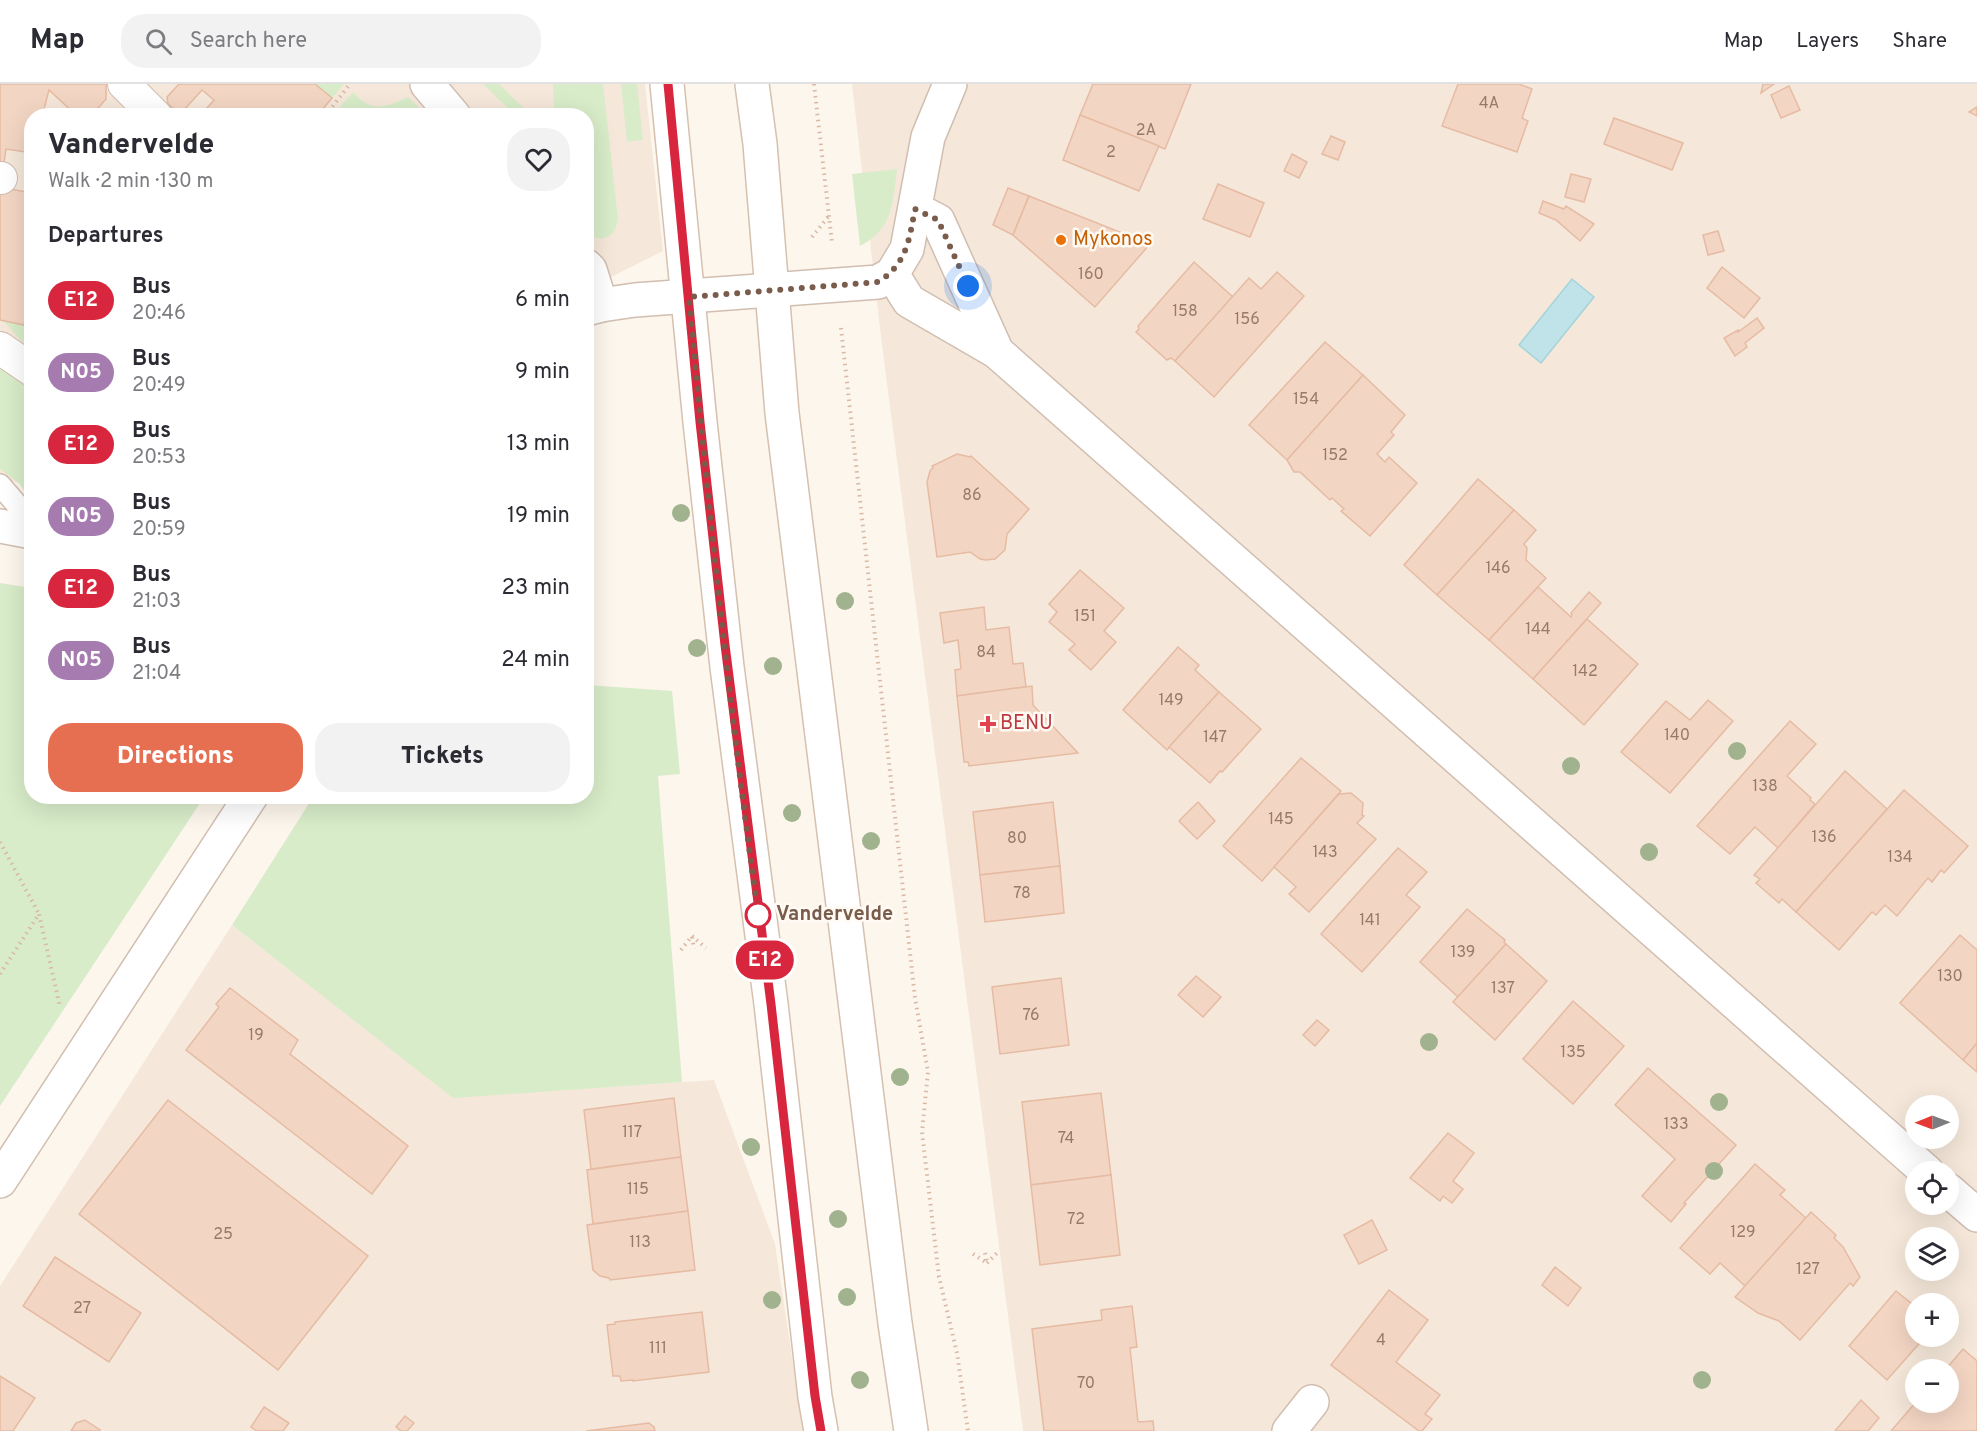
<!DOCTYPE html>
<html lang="en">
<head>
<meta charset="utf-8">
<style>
	:root { --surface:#fff; --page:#f2f2f3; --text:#2b2b33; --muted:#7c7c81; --line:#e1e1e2; --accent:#e76f51 }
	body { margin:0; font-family:Overpass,sans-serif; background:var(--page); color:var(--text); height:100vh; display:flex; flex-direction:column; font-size:22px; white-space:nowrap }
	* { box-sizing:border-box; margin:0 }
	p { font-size:20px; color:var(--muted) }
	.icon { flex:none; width:33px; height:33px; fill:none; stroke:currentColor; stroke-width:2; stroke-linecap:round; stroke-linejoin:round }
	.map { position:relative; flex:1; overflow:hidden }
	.sheet { position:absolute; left:24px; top:24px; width:570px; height:696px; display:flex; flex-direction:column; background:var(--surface); border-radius:24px; box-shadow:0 6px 24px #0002 }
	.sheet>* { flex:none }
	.badge { padding:0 12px; border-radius:20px; font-size:21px; line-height:39px }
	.needle { width:39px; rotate:269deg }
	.fabs { position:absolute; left:1905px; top:1011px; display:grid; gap:12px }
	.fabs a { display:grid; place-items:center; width:54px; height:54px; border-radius:50%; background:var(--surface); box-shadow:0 6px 24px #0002; font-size:30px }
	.you { position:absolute; width:30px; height:30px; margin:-15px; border:4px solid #fff; border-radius:50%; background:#1a73e8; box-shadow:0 0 0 9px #1a73e833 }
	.map>.badge { position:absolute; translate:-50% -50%; box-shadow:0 0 0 3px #fff }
	h2 { padding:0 24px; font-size:22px; line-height:54px }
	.round { display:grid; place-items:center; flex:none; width:63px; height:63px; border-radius:24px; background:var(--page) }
	.head { display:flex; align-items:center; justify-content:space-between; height:102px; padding:0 24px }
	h1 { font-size:28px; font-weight:800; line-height:45px }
	.cta { display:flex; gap:12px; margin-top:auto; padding:12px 24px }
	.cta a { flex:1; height:69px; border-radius:24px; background:var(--accent); color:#fff; font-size:24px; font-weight:800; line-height:69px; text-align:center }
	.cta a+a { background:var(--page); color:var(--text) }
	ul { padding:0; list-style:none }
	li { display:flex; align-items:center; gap:18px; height:72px; padding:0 24px }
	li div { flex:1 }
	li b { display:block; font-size:22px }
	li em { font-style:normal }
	li .badge { min-width:66px; font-weight:700; text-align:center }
	header { display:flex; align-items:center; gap:36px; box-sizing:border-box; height:84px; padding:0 30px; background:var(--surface); border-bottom:2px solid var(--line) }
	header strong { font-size:28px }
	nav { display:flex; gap:33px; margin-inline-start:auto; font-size:21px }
	.search { width:420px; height:54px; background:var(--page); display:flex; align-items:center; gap:15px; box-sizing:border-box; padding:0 21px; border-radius:24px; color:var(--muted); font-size:22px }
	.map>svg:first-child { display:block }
	.residential { fill:#f5e8da; fill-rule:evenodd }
	.green { fill:#d8ecc9 }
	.water { fill:#bfe3e8; stroke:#a5d3da; stroke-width:1.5 }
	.building { fill:#f3d5c3; stroke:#e6bba3; stroke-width:1.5 }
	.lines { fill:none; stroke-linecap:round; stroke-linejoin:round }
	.service-casing { stroke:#d1beb0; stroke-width:24 }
	.pedestrian-casing { stroke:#d1beb0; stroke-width:34 }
	.minor-casing { stroke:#d1beb0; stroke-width:36 }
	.secondary-casing { stroke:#d6c0b0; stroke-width:36 }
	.path { stroke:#d9b8a5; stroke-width:4; stroke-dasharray:1.5 4.5; stroke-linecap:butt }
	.service { stroke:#fff; stroke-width:21 }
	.pedestrian { stroke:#fff; stroke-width:32 }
	.minor { stroke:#fff; stroke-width:33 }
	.secondary { stroke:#fff; stroke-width:33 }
	.tree { fill:#a0b28e }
	.line-casing { stroke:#fff; stroke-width:14 }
	.line { stroke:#d7263d; stroke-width:9 }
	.walk { stroke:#7a5c4d; stroke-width:6; stroke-dasharray:0 10.8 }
	.food-dot { fill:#e8710a; stroke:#fffaf3; stroke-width:2 }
	.health-dot { fill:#e0444e; stroke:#fffaf3; stroke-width:2 }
	.stop-dot { fill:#fff; stroke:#d7263d; stroke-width:3 }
	.labels { text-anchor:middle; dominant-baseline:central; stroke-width:5; stroke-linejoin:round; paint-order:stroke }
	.number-label { font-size:16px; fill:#987a6a }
	.food-label { font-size:20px; fill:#c56008; stroke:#fffaf3; text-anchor:start }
	.health-label { font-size:20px; fill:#be3a42; stroke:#fffaf3; text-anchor:start }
	.stop-label { font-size:20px; font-weight:bold; fill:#7a5c4d; stroke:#fffaf3; text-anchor:start }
</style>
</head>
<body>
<header>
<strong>Map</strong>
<div class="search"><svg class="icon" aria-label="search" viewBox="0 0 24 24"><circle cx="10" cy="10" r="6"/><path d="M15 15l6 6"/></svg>Search here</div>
<nav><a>Map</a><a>Layers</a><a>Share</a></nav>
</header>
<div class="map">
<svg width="1977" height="1347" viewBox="0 0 1977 1347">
	<rect width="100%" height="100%" fill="#fdf6ec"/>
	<g class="residential">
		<polygon points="0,0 645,0 663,167 587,205 586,32 32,32 31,401 0,395"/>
		<path d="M852,0H1977V1347H1023L881,253ZM1916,1022H1948V1054H1916ZM1916,1088H1948V1120H1916ZM1916,1154H1948V1186H1916ZM1916,1220H1948V1252H1916ZM1916,1286H1948V1318H1916Z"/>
		<polygon points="232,841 453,1013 714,996 775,1160 803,1347 0,1347 0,1202"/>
	</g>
	<g class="green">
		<polygon points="315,0 344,0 332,14"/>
		<polygon points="483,0 499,0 531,31 515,31"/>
		<path d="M553,0H603L618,135C615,153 603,160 587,150L586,32L554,31Z"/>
		<polygon points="621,0 637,0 643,56 627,58"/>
		<path d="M353,8C371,29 385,24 408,13L427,31H333Z"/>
		<path d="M897,85C893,119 893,145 860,162L852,90Z"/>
		<polygon points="31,201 31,268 3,236 24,240"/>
		<polygon points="0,279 31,305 31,409 25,408 19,399 0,385"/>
		<polygon points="0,499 31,504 32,712 204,713 0,1022"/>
		<polygon points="587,601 672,607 680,690 658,692 682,998 453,1014 232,841 313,713 586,712"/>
	</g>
	<polygon class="water" points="1572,195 1594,213 1541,279 1519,261"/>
	<g class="building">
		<polygon points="0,0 108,0 106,2 106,15 94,29 82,29 81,32 77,32 49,6 44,25 50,27 48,32 32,32 32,69 6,65 4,79 0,77"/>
		<polygon points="179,0 315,0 332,14 317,32 200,32 214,16 202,6 183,27 177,27 168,20 167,13"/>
		<polygon points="1093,0 1191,0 1165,65 1080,31"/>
		<polygon points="1458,0 1519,0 1532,5 1522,34 1528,37 1517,68 1442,42"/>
		<polygon points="1763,0 1774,0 1761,9"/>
		<polygon points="1789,2 1800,26 1781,34 1771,11"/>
		<polygon points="1977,23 1977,32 1969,28"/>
		<polygon points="1080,31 1159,62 1139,107 1063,76"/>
		<polygon points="1614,34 1683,59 1672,86 1604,60"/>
		<polygon points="1331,52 1345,58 1338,76 1322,70"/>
		<polygon points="1292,70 1307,78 1299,94 1284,87"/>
		<polygon points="1571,90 1591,95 1584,118 1565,113"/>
		<polygon points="1218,100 1264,119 1250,153 1203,135"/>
		<polygon points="0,103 32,109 32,169 27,195 32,195 32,201 24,241 0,236"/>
		<polygon points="1008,104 1029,112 1013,151 993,141"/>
		<polygon points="1029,112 1150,160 1095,223 1013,151"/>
		<polygon points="1543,117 1564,125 1566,122 1594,140 1580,157 1556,136 1539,129"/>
		<polygon points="1718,147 1724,167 1708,171 1703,151"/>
		<polygon points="1194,178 1233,213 1175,277 1171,274 1167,276 1136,248 1139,245 1138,242"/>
		<polygon points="1722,183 1760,214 1744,234 1707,204"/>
		<polygon points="1277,188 1304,212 1214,313 1175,277 1249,194 1261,205"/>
		<polygon points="1757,234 1764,244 1745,259 1747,263 1735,272 1724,254 1738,246 1738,248"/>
		<polygon points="1325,258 1363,291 1287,376 1249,341"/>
		<polygon points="1363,291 1405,331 1391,348 1394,351 1377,370 1385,378 1389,373 1417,399 1370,452 1341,427 1344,425 1332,414 1330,416 1300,388 1294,388 1287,376"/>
		<polygon points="957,370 970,373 971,372 1029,425 1007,450 1005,466 995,475 986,476 980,475 970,468 937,473 927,398 930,387 933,384 932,382"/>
		<polygon points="1478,395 1514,426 1437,511 1404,481"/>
		<polygon points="1514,426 1536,446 1524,460 1527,464 1526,476 1546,494 1489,556 1437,511"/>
		<polygon points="1080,486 1124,524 1104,547 1116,558 1091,586 1069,566 1075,560 1049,538 1057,528 1049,520"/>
		<polygon points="1538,503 1571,533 1572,531 1571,529 1589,508 1601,519 1533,595 1489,556"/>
		<polygon points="984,523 986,546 1009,543 1013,580 1023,579 1026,603 957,612 955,586 961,585 958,556 944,559 940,529"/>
		<polygon points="1587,535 1638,580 1584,641 1533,595"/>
		<polygon points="1178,563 1199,581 1195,586 1219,608 1167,666 1123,626"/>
		<polygon points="1032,602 1033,621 1078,669 969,682 968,678 964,678 957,612"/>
		<polygon points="1219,608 1261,645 1222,688 1220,687 1210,699 1169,663"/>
		<polygon points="1708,616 1733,637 1670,709 1621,668 1666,617 1690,636"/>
		<polygon points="1790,637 1816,660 1787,692 1811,714 1810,716 1815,720 1778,764 1755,743 1730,770 1697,742"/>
		<polygon points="1301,674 1341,707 1262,797 1223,762"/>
		<polygon points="1845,687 1887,725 1796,828 1782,815 1779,819 1756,799 1760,795 1754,791"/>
		<polygon points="1904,706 1968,762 1944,789 1941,786 1932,798 1928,794 1897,832 1885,821 1876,831 1872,828 1839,866 1796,828"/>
		<polygon points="1351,709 1363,719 1362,731 1364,732 1357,739 1376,755 1309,828 1289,810 1296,803 1274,783 1339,710"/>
		<polygon points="1053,718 1060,782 980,791 973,728"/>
		<polygon points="1198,718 1215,737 1197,755 1179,737"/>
		<polygon points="1398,764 1427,788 1406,811 1420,823 1362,888 1321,850"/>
		<polygon points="1060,782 1064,829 985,838 980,791"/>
		<polygon points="1467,825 1505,856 1504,858 1506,860 1458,913 1420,878"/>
		<polygon points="1960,851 1977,866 1977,959 1963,976 1900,919"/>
		<polygon points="1506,860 1547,897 1495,956 1453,918"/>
		<polygon points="1196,892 1221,913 1203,933 1178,911"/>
		<polygon points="1061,894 1069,961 1000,970 992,903"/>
		<polygon points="230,904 298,956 290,970 408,1062 372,1110 186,966 219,923 216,920"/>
		<polygon points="1573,917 1624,962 1573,1020 1523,975"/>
		<polygon points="1317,936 1329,946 1315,962 1303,951"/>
		<polygon points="1977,959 1977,988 1963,976"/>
		<polygon points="1648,984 1736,1061 1684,1119 1686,1120 1671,1138 1642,1112 1675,1075 1615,1021"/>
		<polygon points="1101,1009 1111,1091 1031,1101 1022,1018"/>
		<polygon points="674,1014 681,1073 591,1085 584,1026"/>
		<polygon points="168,1016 368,1172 278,1286 79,1130"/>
		<polygon points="1448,1049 1474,1069 1453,1097 1463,1105 1452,1119 1443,1112 1440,1117 1410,1094"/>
		<polygon points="681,1073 688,1127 593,1140 587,1086"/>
		<polygon points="1755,1080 1785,1106 1780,1111 1806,1134 1745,1202 1720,1179 1710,1190 1680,1164"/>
		<polygon points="1111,1091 1120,1171 1040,1181 1031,1101"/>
		<polygon points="688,1127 695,1186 610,1196 609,1194 600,1192 593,1186 587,1141"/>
		<polygon points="1811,1128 1836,1151 1834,1154 1843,1163 1860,1193 1853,1202 1850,1199 1800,1256 1779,1237 1758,1229 1735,1213"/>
		<polygon points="1372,1136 1387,1166 1359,1180 1344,1151"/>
		<polygon points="55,1173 141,1229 109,1278 23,1222"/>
		<polygon points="1555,1183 1581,1204 1568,1222 1542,1201"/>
		<polygon points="1389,1206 1428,1236 1396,1278 1440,1311 1425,1330 1432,1335 1422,1347 1419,1347 1331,1281"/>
		<polygon points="1896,1207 1916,1223 1916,1252 1926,1252 1887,1296 1849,1262"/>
		<polygon points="1132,1222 1137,1263 1130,1264 1138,1338 1153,1337 1154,1347 1044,1347 1032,1245 1102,1236 1101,1226"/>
		<polygon points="702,1228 709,1288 633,1297 633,1296 621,1297 620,1292 613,1292 607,1241 615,1240 615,1238"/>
		<polygon points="1963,1265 1977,1277 1977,1347 1891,1347 1916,1318 1948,1318 1948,1286 1945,1286"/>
		<polygon points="0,1292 35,1314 13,1347 0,1347"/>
		<polygon points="1861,1316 1879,1334 1868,1347 1835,1347"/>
		<polygon points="264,1323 289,1339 283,1347 257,1347 251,1343"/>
		<polygon points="405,1332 414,1339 407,1347 401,1347 396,1343"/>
		<polygon points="85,1336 100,1346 100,1347 71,1347 76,1339"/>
		<polygon points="649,1339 654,1343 655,1347 586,1347"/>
	</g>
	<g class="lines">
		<defs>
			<polyline id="service" points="0,401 19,423 32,441"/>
			<g id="pedestrian">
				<polyline points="124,0 156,32"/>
				<polyline points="0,94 1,94"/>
				<polyline points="0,264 32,286"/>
			</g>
			<g id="minor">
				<polyline points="427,0 454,32"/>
				<polyline points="915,125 938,137 997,268"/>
				<polyline points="586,182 590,186 601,221"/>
				<polyline points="892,190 909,217 997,268 1927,1088"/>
				<polyline points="586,225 601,221 635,216 878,198 892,190 907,165 928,53 950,0"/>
				<polyline points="0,442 32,448"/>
				<polyline points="0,1097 251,712"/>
				<polyline points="1948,1106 1977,1131"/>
				<polyline points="1289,1347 1312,1318"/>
			</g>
			<g id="secondary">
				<polyline points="667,0 700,338 727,583 771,920 815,1313 821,1347"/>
				<polyline points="752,0 760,60 782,329 895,1239 911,1347"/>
			</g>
		</defs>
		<use href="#service" class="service-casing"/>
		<use href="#pedestrian" class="pedestrian-casing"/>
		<use href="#minor" class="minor-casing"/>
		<use href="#secondary" class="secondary-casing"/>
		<g class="path">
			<polyline points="814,0 832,159"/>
			<polyline points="325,32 350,0"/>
			<polyline points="812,153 828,133"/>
			<polyline points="841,244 915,914 928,988 922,1048 939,1193 957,1269 968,1347"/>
			<polyline points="0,758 39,830"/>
			<polyline points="692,852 706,864"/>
			<polyline points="692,853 694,865"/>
			<polyline points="681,866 692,852"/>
			<polyline points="0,890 39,830 60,923"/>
			<polyline points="985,1169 987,1178"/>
			<polyline points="973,1170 987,1179"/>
			<polyline points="987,1179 998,1168"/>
		</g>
		<use href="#service" class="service"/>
		<use href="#pedestrian" class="pedestrian"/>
		<use href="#minor" class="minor"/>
		<use href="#secondary" class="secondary"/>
	</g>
	<g class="tree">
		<circle cx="681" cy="429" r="9"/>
		<circle cx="845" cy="517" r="9"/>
		<circle cx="697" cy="564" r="9"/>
		<circle cx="773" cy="582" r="9"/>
		<circle cx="1737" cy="667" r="9"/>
		<circle cx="1571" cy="682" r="9"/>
		<circle cx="792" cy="729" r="9"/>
		<circle cx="871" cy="757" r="9"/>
		<circle cx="1649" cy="768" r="9"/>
		<circle cx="1429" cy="958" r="9"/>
		<circle cx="900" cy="993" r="9"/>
		<circle cx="1719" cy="1018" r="9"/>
		<circle cx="751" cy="1063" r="9"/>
		<circle cx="1714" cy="1087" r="9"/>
		<circle cx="838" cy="1135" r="9"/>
		<circle cx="847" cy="1213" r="9"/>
		<circle cx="772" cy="1216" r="9"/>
		<circle cx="860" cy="1296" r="9"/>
		<circle cx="1702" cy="1296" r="9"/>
	</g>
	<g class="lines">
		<defs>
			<polyline id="line" points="668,0 700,338 725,561 771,920 815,1312 821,1347"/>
		</defs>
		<use href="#line" class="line-casing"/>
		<use href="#line" class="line"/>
		<path class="walk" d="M758,831L759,836C730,629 708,421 689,213L878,198C907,180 909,156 915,125L938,136L968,202"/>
	</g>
	<circle class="food-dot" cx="1061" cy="156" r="6"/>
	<path class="health-dot" d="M985 631h6v6h6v6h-6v6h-6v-6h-6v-6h6z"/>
	<circle class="stop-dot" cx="758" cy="831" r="12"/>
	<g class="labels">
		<g class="number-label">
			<text x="1489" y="20">4A</text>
			<text x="1146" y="47">2A</text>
			<text x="1111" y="69">2</text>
			<text x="1091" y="191">160</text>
			<text x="1185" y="228">158</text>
			<text x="1247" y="236">156</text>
			<text x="1306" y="316">154</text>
			<text x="1335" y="372">152</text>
			<text x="972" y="412">86</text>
			<text x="1498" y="485">146</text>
			<text x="1085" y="533">151</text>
			<text x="1538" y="546">144</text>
			<text x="986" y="569">84</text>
			<text x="1585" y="588">142</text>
			<text x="1171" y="617">149</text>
			<text x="1677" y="652">140</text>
			<text x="1215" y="654">147</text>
			<text x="1765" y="703">138</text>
			<text x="1281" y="736">145</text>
			<text x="1824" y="754">136</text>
			<text x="1017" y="755">80</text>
			<text x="1325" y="769">143</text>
			<text x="1900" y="774">134</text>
			<text x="1022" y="810">78</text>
			<text x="1370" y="837">141</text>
			<text x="1463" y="869">139</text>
			<text x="1950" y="893">130</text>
			<text x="1503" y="905">137</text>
			<text x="1031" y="932">76</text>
			<text x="256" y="952">19</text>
			<text x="1573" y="969">135</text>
			<text x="1676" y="1041">133</text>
			<text x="632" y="1049">117</text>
			<text x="1066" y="1055">74</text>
			<text x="638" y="1106">115</text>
			<text x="1076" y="1136">72</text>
			<text x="1743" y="1149">129</text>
			<text x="223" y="1151">25</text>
			<text x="640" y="1159">113</text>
			<text x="1808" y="1186">127</text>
			<text x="82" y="1225">27</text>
			<text x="1381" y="1257">4</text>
			<text x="658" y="1265">111</text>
			<text x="1086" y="1300">70</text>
		</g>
		<g class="food-label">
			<text x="1073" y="156">Mykonos</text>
		</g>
		<g class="health-label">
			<text x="1000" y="640">BENU</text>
		</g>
		<g class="stop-label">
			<text x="776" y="831">Vandervelde</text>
		</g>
	</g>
</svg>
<div class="fabs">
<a><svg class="needle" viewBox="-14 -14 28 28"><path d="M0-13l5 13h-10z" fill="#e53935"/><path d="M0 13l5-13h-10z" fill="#7c7c81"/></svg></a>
<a><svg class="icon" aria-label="locate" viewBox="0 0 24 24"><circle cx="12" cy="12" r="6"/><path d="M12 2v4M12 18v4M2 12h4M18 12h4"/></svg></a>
<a><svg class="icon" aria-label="layers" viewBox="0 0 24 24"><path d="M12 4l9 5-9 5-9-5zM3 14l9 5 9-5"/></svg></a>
<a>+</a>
<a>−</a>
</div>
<div class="you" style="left:968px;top:202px"></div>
<b class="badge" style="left:765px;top:876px;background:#d7263d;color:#fff">E12</b>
<section class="sheet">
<div class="head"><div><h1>Vandervelde</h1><p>Walk · 2 min · 130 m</p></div><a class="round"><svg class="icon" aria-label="heart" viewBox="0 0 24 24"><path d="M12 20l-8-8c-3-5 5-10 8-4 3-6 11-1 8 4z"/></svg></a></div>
<h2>Departures</h2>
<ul>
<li><span class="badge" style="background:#d7263d;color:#fff">E12</span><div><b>Bus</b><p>20:46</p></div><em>6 min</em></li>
<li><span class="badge" style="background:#a67cb0;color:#fff">N05</span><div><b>Bus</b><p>20:49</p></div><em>9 min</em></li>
<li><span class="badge" style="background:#d7263d;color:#fff">E12</span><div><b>Bus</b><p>20:53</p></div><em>13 min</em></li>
<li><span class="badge" style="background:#a67cb0;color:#fff">N05</span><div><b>Bus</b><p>20:59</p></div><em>19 min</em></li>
<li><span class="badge" style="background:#d7263d;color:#fff">E12</span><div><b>Bus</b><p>21:03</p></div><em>23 min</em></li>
<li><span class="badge" style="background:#a67cb0;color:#fff">N05</span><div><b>Bus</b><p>21:04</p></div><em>24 min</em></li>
</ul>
<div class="cta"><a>Directions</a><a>Tickets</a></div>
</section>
</div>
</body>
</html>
